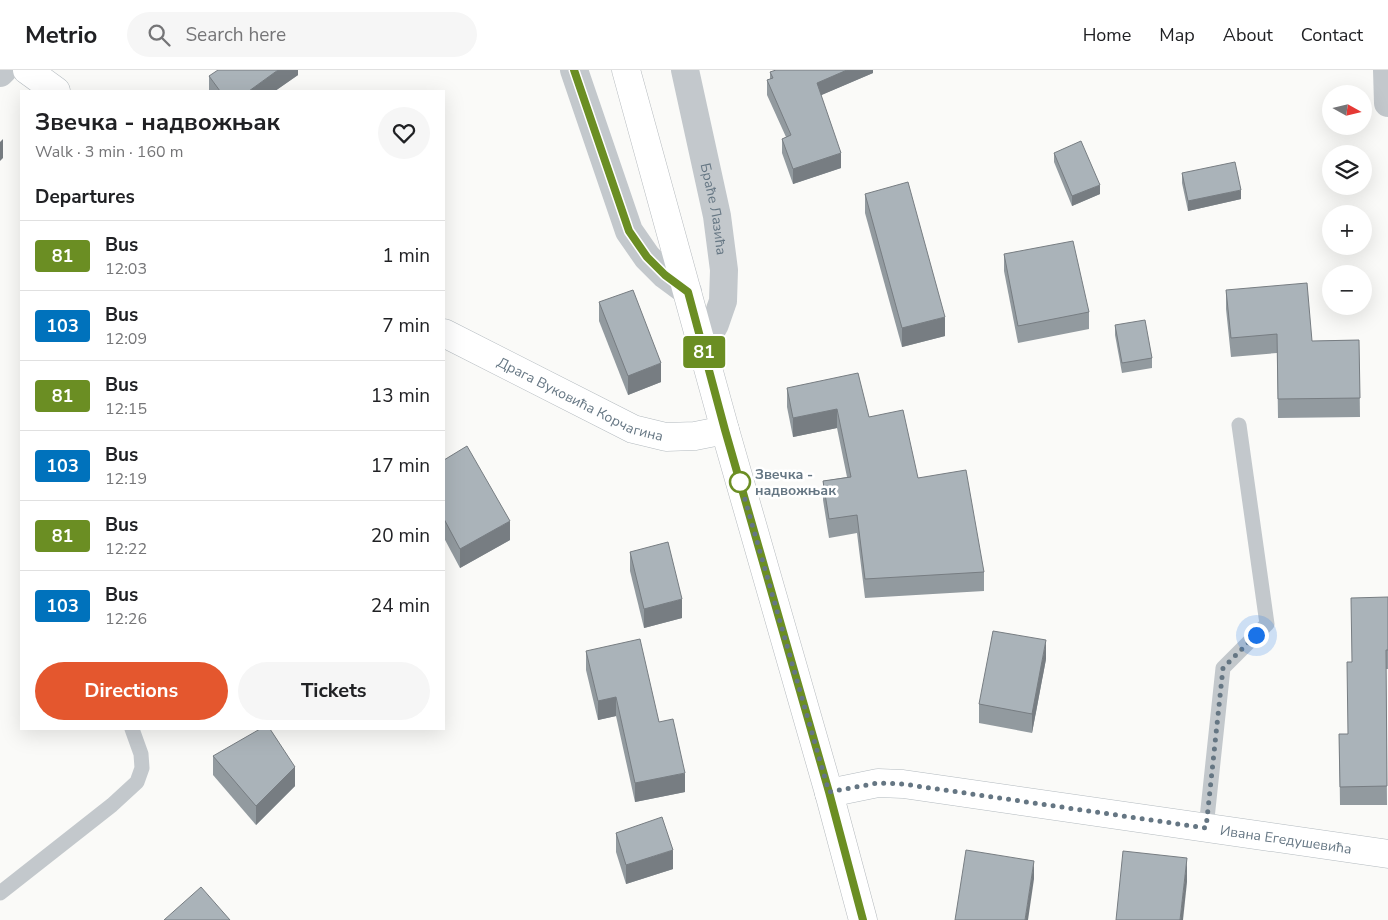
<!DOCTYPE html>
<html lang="en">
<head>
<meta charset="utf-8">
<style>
	:root { --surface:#fff; --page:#f6f6f6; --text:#202124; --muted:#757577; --line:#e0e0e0; --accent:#e4572e }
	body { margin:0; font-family:"Nunito Sans",sans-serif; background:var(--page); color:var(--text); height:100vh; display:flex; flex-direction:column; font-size:19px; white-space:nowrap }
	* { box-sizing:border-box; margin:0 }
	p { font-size:16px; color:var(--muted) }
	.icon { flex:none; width:28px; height:28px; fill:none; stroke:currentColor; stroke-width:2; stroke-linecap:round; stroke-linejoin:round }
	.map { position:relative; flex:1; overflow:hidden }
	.sheet { position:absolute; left:20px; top:20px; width:425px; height:640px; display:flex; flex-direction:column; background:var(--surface); border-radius:0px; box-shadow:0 5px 20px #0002 }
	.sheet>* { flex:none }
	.badge { padding:0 10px; border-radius:4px; font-size:18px; line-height:32px }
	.needle { width:32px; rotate:98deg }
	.buttons { position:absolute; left:1322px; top:15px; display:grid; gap:10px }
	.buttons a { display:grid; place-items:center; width:50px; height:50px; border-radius:50%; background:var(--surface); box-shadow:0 5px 20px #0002; font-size:25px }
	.you { position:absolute; width:25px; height:25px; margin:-12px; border:4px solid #fff; border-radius:50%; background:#1a73e8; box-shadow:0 0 0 8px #1a73e833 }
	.map>.badge { position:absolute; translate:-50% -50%; box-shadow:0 0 0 2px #fff }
	h2 { padding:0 15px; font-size:19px; line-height:45px }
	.round { display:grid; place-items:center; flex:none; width:52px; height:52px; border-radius:26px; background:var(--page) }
	.summary { display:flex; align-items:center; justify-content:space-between; height:85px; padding:0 15px }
	h1 { font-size:24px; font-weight:700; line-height:38px }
	.action { display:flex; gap:10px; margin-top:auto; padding:10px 15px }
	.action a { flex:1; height:58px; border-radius:30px; background:var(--accent); color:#fff; font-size:20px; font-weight:700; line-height:58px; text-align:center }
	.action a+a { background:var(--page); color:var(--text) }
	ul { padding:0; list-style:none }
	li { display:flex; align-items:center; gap:15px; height:70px; padding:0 15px; border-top:1px solid var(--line) }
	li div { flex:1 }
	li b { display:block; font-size:19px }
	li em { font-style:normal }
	li .badge { min-width:55px; font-weight:700; text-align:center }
	header { display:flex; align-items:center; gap:30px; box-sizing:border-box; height:70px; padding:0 25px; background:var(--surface); border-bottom:1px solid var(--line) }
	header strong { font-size:24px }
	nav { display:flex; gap:28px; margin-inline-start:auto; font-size:18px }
	.search { width:350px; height:45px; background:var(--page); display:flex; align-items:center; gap:12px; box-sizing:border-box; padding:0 18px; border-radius:28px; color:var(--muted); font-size:19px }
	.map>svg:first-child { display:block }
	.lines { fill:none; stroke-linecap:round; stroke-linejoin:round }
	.secondary-casing { stroke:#b3babf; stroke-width:29 }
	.primary-casing { stroke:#b5babe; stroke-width:29 }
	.lane { stroke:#c3c8cc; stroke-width:15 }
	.street { stroke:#c3c8cc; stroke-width:28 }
	.secondary { stroke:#fff; stroke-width:28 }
	.primary { stroke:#fff; stroke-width:28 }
	.wall { fill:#929a9f }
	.shaded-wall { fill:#777d82 }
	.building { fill:#aab3b9; stroke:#777d82 }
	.line-casing { stroke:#fff; stroke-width:11 }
	.line { stroke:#6b8e23; stroke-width:8 }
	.walk { stroke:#657683; stroke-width:5; stroke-dasharray:0 9 }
	.stop-dot { fill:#fff; stroke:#6b8e23; stroke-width:2.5 }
	.labels { text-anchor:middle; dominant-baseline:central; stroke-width:5; stroke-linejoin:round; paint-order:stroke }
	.street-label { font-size:14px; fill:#657683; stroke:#fff }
	.stop-label { font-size:14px; font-weight:bold; fill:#657683; stroke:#fff; text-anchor:start }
</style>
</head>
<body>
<header>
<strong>Metrio</strong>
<div class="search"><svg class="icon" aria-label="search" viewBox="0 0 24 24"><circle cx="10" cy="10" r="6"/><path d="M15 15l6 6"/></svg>Search here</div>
<nav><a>Home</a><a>Map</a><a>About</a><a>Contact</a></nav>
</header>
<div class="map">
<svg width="1388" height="850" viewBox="0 0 1388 850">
	<rect width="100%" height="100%" fill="#fafaf8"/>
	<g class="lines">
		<defs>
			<g id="secondary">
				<polyline points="27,0 56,21"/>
				<path id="s2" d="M444,263L633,359L666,367L695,366L725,360"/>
				<path id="s3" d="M829,723L878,713L903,714L1388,784"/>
			</g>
			<polyline id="primary" points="626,0 725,360 829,723 863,850"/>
		</defs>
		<use href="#secondary" class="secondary-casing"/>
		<use href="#primary" class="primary-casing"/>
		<g class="lane">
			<polyline points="1206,758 1223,598 1267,554 1239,355"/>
			<polyline points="0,823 112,735 137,712 142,698 141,684 132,659"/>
		</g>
		<g class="street">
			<polyline points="574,0 629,161 647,187 665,205 688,222"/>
			<path id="s1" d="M685,0L717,146L724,200L723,231L715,254L702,277"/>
			<polyline points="1387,0 1388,33"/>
			<polyline points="0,3 3,0"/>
		</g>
		<use href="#secondary" class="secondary"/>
		<use href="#primary" class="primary"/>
	</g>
	<g class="wall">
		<polygon points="298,0 298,5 275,21 209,21 209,6"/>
		<polygon points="873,0 873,3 821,25 841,98 793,114 782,83 782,69 786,67 767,25 767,10 770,9 770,2"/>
		<polygon points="1054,83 1100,124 1072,136 1054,92"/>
		<polygon points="1182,103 1241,129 1188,141 1182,113"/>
		<polygon points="865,124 945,266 902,277 865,143"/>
		<polygon points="21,141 21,161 20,160 20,142"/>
		<polygon points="1004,184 1089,242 1089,259 1018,273 1004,201"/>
		<polygon points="1226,220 1312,271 1359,270 1360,347 1278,348 1277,283 1231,287 1226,239"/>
		<polygon points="599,232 661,312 628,325 599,251"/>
		<polygon points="1115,255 1152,288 1152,298 1122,303 1115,265"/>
		<polygon points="787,318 869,347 918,408 984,502 984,521 865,528 857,463 829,468 823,430 823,411 847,407 837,358 793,367 787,337"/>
		<polygon points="444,390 510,470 460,498 444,468"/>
		<polygon points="630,482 682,548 644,558 630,501"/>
		<polygon points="1388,527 1388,599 1386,599 1387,735 1340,735 1339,664 1348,664 1352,592"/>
		<polygon points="586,581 659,652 685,722 635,732 616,646 598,650 586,600"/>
		<polygon points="1046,589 1032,663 979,653 979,634"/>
		<polygon points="213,686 295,716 256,755 213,705"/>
		<polygon points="616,763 673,799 626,814 616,782"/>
	</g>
	<g class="shaded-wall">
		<polygon points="278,0 298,0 298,5 275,21 249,21"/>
		<polygon points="847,0 873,0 873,3 817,27 817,13"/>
		<polygon points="3,69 3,88 0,91 0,72"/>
		<polygon points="841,83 841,98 793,114 793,99"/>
		<polygon points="1100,115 1100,124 1072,136 1072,126"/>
		<polygon points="1241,120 1241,129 1188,141 1188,131"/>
		<polygon points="945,247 945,266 902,277 902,258"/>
		<polygon points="661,293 661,312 628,325 628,306"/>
		<polygon points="837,339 837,358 793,367 793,348"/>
		<polygon points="510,451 510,470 460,498 460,479"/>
		<polygon points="682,529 682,548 644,558 644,539"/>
		<polygon points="1046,570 1046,589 1032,663 1032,644"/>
		<polygon points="616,627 616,646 598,650 598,631"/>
		<polygon points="295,697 295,716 256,755 256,736"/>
		<polygon points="685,703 685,722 635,732 635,713"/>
		<polygon points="673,780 673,799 626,814 626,795"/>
		<polygon points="1187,788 1187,812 1183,850 1180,850"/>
		<polygon points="1034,791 1034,809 1028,850 1025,850"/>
	</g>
	<g class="building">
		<polygon points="218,0 278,0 249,21 220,21 209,6"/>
		<polygon points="776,0 847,0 817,13 841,83 793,99 782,69 791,65 767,10 773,8 770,2"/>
		<polygon points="1081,71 1100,115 1072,126 1054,83"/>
		<polygon points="1235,92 1241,120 1188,131 1182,103"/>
		<polygon points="908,112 945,247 902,258 865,124"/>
		<polygon points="1073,171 1089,242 1018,256 1004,184"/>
		<polygon points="1307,213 1312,271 1359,270 1360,328 1278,329 1277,264 1231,268 1226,220"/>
		<polygon points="633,220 661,293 628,306 599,232"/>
		<polygon points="1145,250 1152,288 1122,293 1115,255"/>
		<polygon points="858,303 869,347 903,340 918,408 966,400 984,502 865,509 857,445 829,449 823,411 851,407 837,339 793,348 787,318"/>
		<polygon points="467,376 510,451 460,479 444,449 444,390"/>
		<polygon points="668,472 682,529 644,539 630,482"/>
		<polygon points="1388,527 1388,580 1386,580 1387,716 1340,717 1339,664 1348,664 1347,592 1352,592 1351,528"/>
		<polygon points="993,561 1046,570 1032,644 979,634"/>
		<polygon points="640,569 659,652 673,649 685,703 635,713 616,627 598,631 586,581"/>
		<polygon points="260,659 270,659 295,697 256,736 213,686"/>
		<polygon points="662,747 673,780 626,795 616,763"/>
		<polygon points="966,780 1034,791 1025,850 955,850"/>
		<polygon points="1123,781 1187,788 1180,850 1116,850"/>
		<polygon points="201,817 230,850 164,850"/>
	</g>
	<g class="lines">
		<defs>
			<polyline id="line" points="574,0 629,161 647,187 665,205 688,222 725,360 829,722 863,850"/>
		</defs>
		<use href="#line" class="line-casing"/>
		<use href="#line" class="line"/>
		<polyline class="walk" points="740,412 829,722 878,713 903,714 1206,758 1223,598 1256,565"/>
	</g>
	<circle class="stop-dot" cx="740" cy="412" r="10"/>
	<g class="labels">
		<g class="street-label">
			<text stroke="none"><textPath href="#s1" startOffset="142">Браће Лазића</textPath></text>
			<text stroke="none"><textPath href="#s2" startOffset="152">Драга Вуковића Корчагина</textPath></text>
			<text stroke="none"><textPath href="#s3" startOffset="462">Ивана Егедушевића</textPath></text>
		</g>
		<g class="stop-label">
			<text x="755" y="404">Звечка -<tspan x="755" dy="16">надвожњак</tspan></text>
		</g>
	</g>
</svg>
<div class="buttons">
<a><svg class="needle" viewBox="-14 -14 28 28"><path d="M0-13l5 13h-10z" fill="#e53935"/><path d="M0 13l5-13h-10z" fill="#757577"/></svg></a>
<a><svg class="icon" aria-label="layers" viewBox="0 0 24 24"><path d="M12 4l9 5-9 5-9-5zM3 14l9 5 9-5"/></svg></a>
<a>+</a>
<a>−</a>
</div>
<div class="you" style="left:1256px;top:565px"></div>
<b class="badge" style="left:704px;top:282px;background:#6b8e23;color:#fff">81</b>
<section class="sheet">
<div class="summary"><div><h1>Звечка - надвожњак</h1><p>Walk · 3 min · 160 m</p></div><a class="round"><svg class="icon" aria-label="heart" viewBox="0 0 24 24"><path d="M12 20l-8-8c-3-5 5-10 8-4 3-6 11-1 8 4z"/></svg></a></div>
<h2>Departures</h2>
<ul>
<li><span class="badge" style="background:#6b8e23;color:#fff">81</span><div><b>Bus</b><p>12:03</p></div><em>1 min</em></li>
<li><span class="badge" style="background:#0072bc;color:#fff">103</span><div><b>Bus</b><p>12:09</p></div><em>7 min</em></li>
<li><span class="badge" style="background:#6b8e23;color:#fff">81</span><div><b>Bus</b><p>12:15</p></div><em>13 min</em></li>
<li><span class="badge" style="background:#0072bc;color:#fff">103</span><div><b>Bus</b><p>12:19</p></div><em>17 min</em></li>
<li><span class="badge" style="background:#6b8e23;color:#fff">81</span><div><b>Bus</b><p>12:22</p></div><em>20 min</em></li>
<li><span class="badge" style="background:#0072bc;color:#fff">103</span><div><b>Bus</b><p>12:26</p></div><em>24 min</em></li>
</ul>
<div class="action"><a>Directions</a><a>Tickets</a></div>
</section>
</div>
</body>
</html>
